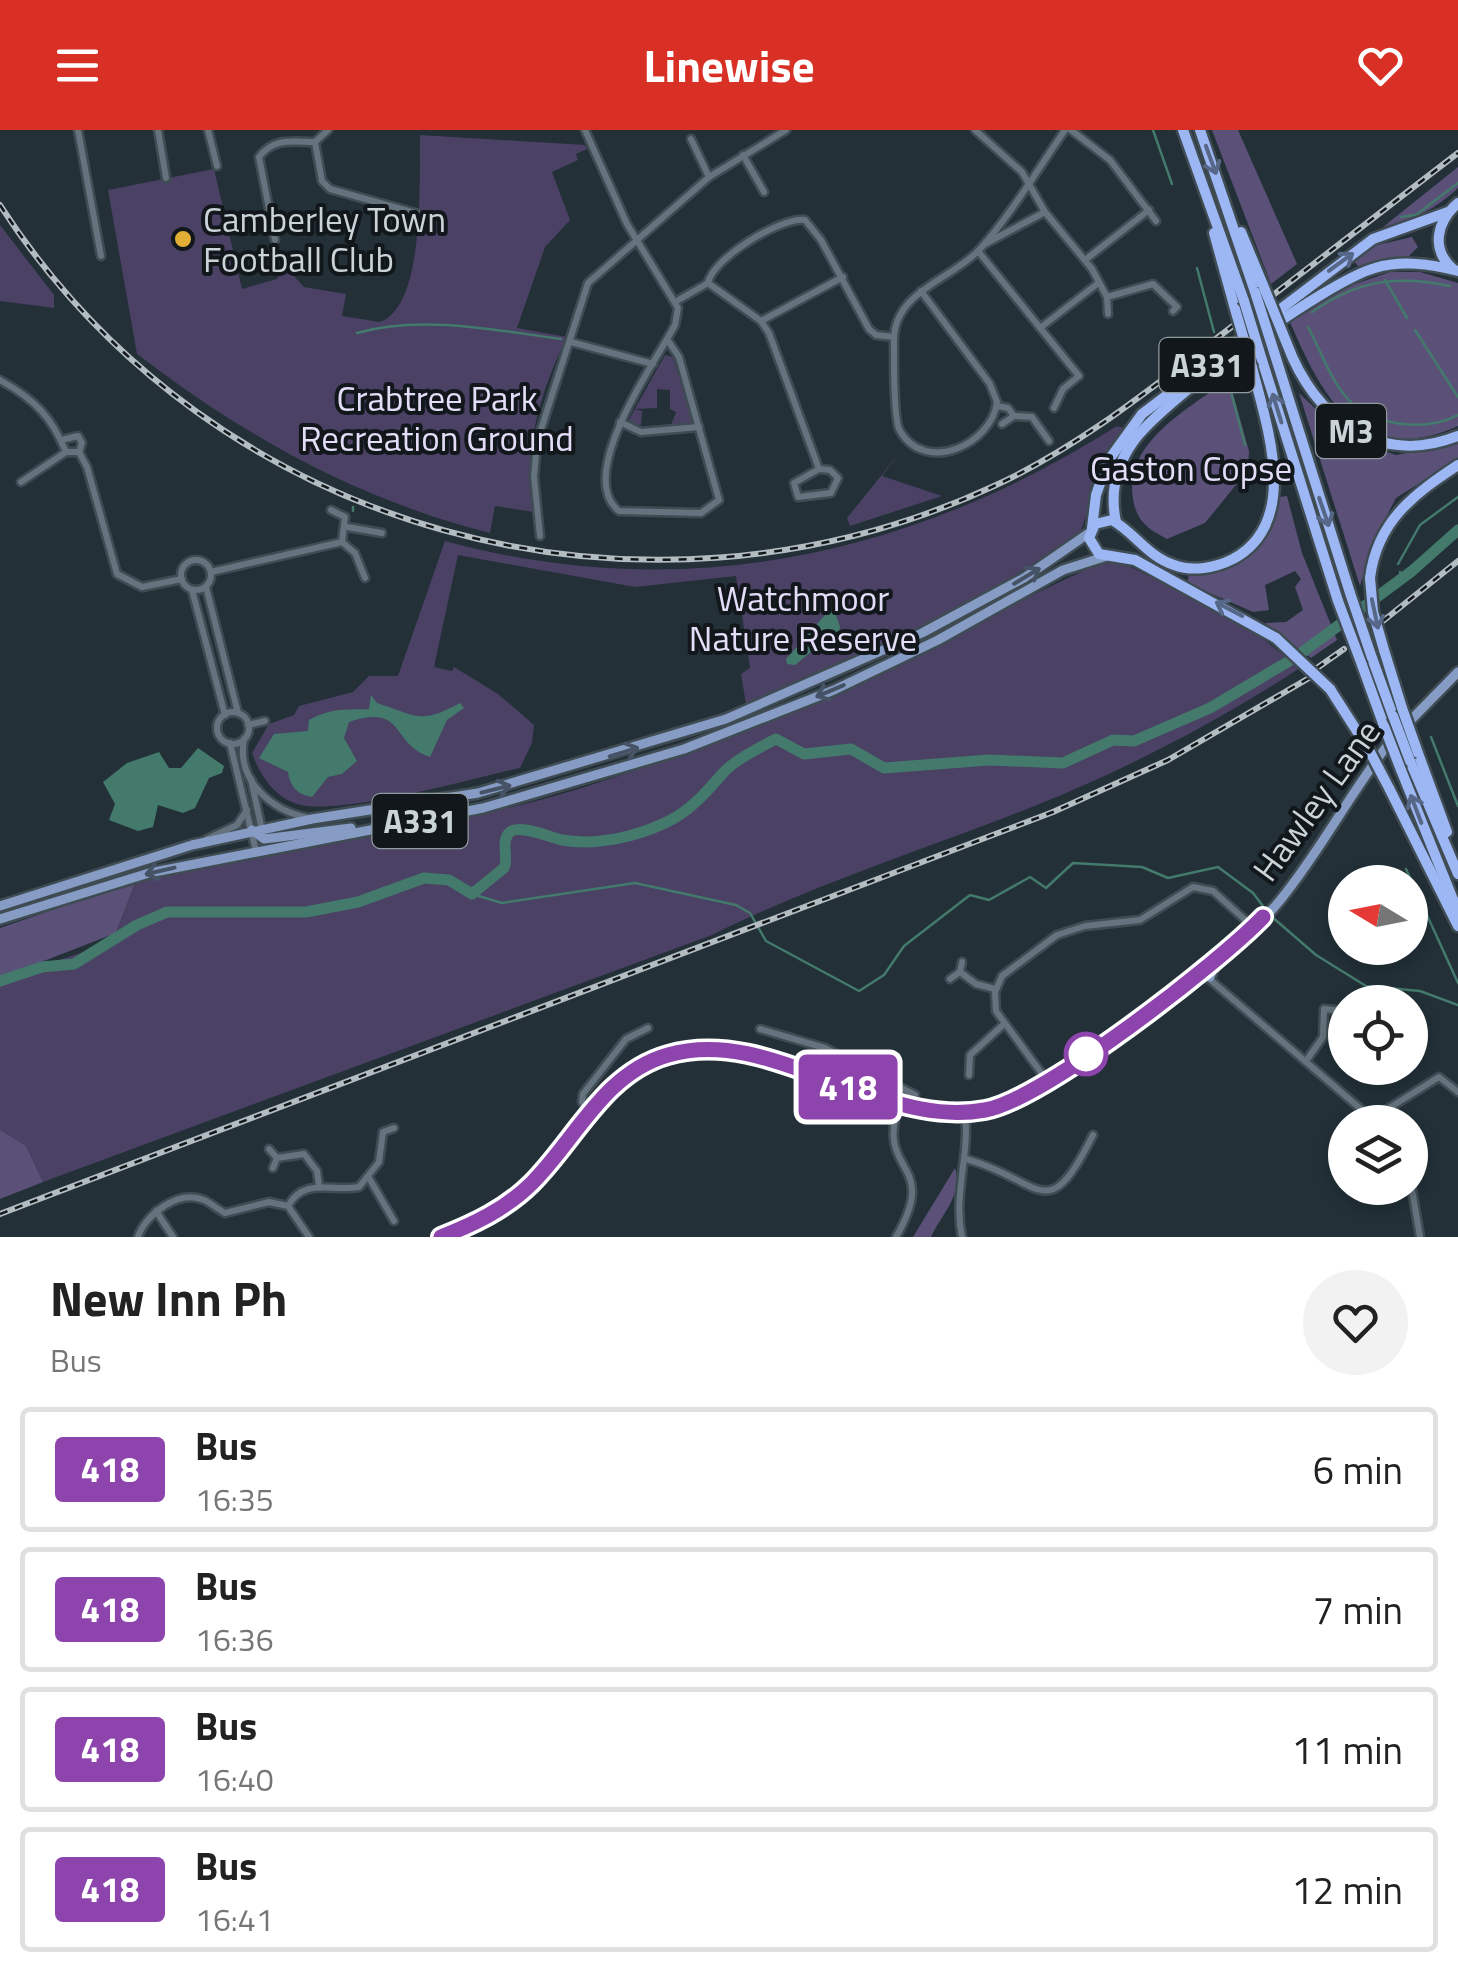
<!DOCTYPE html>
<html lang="en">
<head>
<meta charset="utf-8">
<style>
	:root { --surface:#fff; --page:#f2f2f2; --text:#222; --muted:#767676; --line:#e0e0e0; --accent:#d93025 }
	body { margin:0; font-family:"Titillium Web",sans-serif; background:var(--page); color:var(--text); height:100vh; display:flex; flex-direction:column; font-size:38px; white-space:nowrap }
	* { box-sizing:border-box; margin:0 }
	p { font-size:32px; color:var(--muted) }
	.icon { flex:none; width:55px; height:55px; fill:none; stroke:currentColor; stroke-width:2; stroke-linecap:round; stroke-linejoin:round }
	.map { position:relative; height:1107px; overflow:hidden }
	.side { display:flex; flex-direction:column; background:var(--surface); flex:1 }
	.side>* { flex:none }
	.badge { padding:0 20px; border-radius:8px; font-size:35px; line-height:65px }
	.needle { width:65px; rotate:280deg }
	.fabs { position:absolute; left:1328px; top:735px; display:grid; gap:20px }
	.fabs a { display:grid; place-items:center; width:100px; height:100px; border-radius:50%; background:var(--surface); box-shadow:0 5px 15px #0003; font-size:50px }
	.map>.badge { position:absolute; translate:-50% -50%; box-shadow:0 0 0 5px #fff }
	.round { display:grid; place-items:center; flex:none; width:105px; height:105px; border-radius:52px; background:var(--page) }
	.head { display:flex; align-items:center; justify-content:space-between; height:170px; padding:0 50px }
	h1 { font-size:48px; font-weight:700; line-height:75px }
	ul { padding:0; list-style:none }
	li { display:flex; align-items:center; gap:30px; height:125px; margin:0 20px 15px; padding:0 30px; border:5px solid var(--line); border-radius:10px }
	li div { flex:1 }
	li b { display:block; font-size:38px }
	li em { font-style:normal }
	li .badge { min-width:110px; font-weight:700; text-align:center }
	header { display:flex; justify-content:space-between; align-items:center; height:130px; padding:0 50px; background:var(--accent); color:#fff; font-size:45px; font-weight:700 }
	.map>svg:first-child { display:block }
	.green { fill:#4a4165 }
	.forest { fill:#5b5178 }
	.water { fill:#437a6b }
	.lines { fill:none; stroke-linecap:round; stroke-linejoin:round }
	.stream { stroke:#437a6b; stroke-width:2.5 }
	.river { stroke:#437a6b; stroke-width:11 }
	.minor-casing { stroke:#404c53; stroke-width:11 }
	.major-casing { stroke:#404c53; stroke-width:14 }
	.highway-casing { stroke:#404c53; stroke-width:15 }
	.minor { stroke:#64737d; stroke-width:6 }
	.major { stroke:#869cc4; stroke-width:9 }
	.highway { stroke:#9cb7f3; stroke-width:10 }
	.rail-casing { stroke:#b2bcc1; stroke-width:6 }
	.rail { stroke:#11171b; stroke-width:2.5; stroke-dasharray:8; stroke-linecap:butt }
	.highway-bridge-casing { stroke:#404c53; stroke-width:15; stroke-linecap:butt }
	.highway-bridge { stroke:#9cb7f3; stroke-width:10 }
	.oneway { stroke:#566787 }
	.oneway2 { stroke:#465367 }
	.line-casing { stroke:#fff; stroke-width:22 }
	.line { stroke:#8e44ad; stroke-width:15 }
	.poi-dot { fill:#e3ae35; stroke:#11171b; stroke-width:4 }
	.stop-dot { fill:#fff; stroke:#8e44ad; stroke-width:5 }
	.labels { text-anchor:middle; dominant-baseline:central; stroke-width:8; stroke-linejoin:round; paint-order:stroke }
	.shield { fill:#11171b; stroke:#929b9f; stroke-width:2.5 }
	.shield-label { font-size:32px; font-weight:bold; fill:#cad3d8 }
	.poi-label { font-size:35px; fill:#cad3d8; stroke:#11171b; text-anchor:start }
	.park-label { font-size:35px; fill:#e3ddf8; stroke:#11171b }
	.street-label { font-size:35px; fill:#cad3d8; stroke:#11171b }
</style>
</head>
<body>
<header><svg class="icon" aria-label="menu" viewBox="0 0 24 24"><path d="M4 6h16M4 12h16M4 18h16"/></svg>Linewise<svg class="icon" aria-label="heart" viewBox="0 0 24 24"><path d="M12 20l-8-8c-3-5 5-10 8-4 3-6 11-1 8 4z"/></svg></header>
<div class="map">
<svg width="1458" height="1107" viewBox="0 0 1458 1107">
	<rect width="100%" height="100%" fill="#233038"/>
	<g class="green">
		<path d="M420,5L585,15L587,19L576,24L578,30L552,42L570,90L545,117L517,198L567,207C540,263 522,320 534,382L495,376L490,403C356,369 246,307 137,224L108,60L214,39L242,159L277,149L285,136L304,157L346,164L342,186L380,192C426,176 419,46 420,5Z"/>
		<polygon points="0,95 54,165 54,178 0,171"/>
		<polygon points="665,225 673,227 694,296 671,295 676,282 670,279 670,260 657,259 657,278 635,279 642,281 641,295 627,293"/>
		<path d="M1117,296L1123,298L1103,333L1079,407L930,495L747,580L741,544L750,538L736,446L635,457L458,425L434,537L452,541L454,537L498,564L534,595L532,613L520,638C474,648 336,687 297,674C273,666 260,645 252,623L269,594L294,585L299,576L353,562L369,546H398L445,411C684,476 911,426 1117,296Z"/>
		<polygon points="905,316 882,346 942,366 850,396 847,388"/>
		<path d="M1104,432L1122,433L1239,490L1300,538C1217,592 1129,638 1037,675C929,718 816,753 712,805L43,1052L26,1016L0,1001V850L113,812L136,751C289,714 447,702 597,653C683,625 769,595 853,557C938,519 1017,468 1104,432Z"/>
	</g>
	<g class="forest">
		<polygon points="1212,0 1238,0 1297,134 1271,154"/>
		<path d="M1458,37V58C1435,80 1413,89 1383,97Z"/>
		<polygon points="1412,107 1418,117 1409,126 1358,136 1353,130 1373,116"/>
		<path d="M1390,142H1420L1458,153V296C1360,339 1323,269 1290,192L1341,159Z"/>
		<path d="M1220,255L1231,257L1249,321L1248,340L1205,393L1167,409C1148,399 1137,392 1133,369C1124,315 1182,283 1220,255Z"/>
		<polygon points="1299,263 1346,308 1396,325 1458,314 1458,329 1396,368 1374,410 1360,456"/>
		<path d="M1287,366L1302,423L1337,510L1311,528L1265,493L1286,492L1303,480L1295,457L1301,449L1295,441L1265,455L1269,480L1253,482L1187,453L1189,445C1240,442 1265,413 1279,367Z"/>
		<polygon points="136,751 116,803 0,848 0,798"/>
		<polygon points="0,1000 26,1016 43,1052 0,1069"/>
		<path d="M955,1038C964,1064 941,1085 931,1107H913Z"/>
	</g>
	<g class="water">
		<polygon points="833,476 840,497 837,511 816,518 795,535 787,534 786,529"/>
		<path d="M371,565L377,573C419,587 421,594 460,573L464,578L447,590L430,627C390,614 406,573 349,592L344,608L357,631L342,644L328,647L312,667C298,665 290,657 288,642L259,628L274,604L308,601L309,590C333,577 347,580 369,579Z"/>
		<polygon points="198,618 224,636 222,643 209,648 195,678 183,683 158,675 153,697 138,701 109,690 115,674 103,652 127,633 159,622 169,638 181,638"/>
	</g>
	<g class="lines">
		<g class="stream">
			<polyline points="1153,0 1172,54"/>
			<polyline points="1401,87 1416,85 1458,53"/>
			<polyline points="1197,138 1214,202"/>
			<polyline points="1385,150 1407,188"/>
			<path d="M1312,182C1358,150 1396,145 1450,156"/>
			<path d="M1308,197C1321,221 1332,255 1352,273C1379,297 1427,301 1458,285"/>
			<polyline points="1415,200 1458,267"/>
			<path d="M357,203C422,185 495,200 561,209"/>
			<polyline points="1229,254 1245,315"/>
			<polyline points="353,381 353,377"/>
			<polyline points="1398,434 1420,395 1458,367"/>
			<polyline points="1400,442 1402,448"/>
			<polyline points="1431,607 1458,676"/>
			<polyline points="1406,739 1458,853"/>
			<polyline points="472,764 502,773 635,753 736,775 750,783 766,811 859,861 884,845 904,816 970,765 989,770 1030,747 1046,758 1073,733 1142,737 1168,748 1218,737 1253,763 1266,780"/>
			<polyline points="1271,786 1316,825 1366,856 1420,861 1458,875"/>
		</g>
		<path class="river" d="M0,851L42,837L74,834L137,795L167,782H306L358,772L424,748L449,750L472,764L504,738C509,728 500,710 510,702C520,694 549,707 562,710C596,716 636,707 667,692C692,680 707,661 724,642C735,630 762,616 776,609L804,624L851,619L884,638L989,630L1063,633L1113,610L1134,611L1210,578L1296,527L1412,441L1458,400"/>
		<defs>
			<g id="minor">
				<polyline points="78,0 101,126"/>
				<polyline points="158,0 166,48"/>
				<polyline points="208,0 217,36"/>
				<path d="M585,0L627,94L678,178L675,195C655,233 574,345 619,381L701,383L719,370L679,227L667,209"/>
				<polyline points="975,0 1022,42 1045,82 1092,139 1107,167 1153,154 1177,177 1173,181"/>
				<polyline points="1071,0 1110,30 1156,91"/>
				<polyline points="691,9 709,47"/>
				<polyline points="315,12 322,51 330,59 419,84"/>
				<polyline points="743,25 764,62"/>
				<path d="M275,110L259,27C274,7 293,12 315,12L328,0"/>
				<polyline points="985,114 1045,82"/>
				<polyline points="978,121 1079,246 1063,259 1054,278"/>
				<polyline points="1085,130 1149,80"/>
				<polyline points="708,153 761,191 769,203 819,339 830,340 838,348 831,363 798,367 794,353 819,339"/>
				<path d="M921,161L990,254L997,272C992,314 926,345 900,301C893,290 894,227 894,210C894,161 953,149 980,119C1012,83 1038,39 1065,0"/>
				<polyline points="1107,167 1108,184"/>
				<path d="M675,172L708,153C712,129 780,87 805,90L821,110L869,199L876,205L894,207"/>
				<polyline points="761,191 843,147"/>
				<polyline points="1040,198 1097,154"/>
				<polyline points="571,212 653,234"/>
				<path d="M0,250C36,270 52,288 66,322H79L82,313L78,306L65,309"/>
				<polyline points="997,276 1008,278 1014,286 1032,287 1049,311"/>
				<polyline points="620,292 641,302 699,297"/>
				<polyline points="1002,294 1014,286"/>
				<polyline points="79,322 87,337 117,444 142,457 182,449"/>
				<polyline points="21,352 66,322"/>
				<polyline points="331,380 345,387 342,412"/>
				<polyline points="347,397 382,403"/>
				<polyline points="540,406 534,347 537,312 588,153 709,47 786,0"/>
				<circle cx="196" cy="445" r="15"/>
				<polyline points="211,442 342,412 355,423 365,448"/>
				<polyline points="206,457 238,583"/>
				<polyline points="192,460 225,585"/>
				<circle cx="233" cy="598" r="16"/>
				<polyline points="248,595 265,591"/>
				<path d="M244,609C236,651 272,681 309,688"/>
				<polyline points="230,613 256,721"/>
				<polyline points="251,649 262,700"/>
				<polyline points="207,709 237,695 247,680"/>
				<polyline points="960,842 976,854 995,859"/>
				<polyline points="1207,847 1376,992"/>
				<polyline points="950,849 960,842 962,832"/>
				<polyline points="760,899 825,918 915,965"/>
				<polyline points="1306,931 1323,907 1324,879 1345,881"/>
				<polyline points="969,945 970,925 1004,894"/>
				<polyline points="823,947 833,922"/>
				<polyline points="1048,952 996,881 995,862 1002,846 1057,805 1085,796 1140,790 1193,757 1213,761 1253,797"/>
				<polyline points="590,982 582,972 583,964 626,909 648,898"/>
				<polyline points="1373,988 1439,947 1458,962"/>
				<polyline points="269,1019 277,1028 273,1038"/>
				<polyline points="277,1028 304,1024 317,1041 319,1056"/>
				<path d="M966,1029C1043,1050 1046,1099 1093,1005"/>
				<polyline points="369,1048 394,1091"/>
				<polyline points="1410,1048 1420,1107"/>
				<path d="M288,1076C304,1047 332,1062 359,1057L379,1032L383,1002L394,998"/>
				<polyline points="156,1081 173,1107"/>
				<path d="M138,1107C145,1085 178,1059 204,1070C211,1073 217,1079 225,1083L269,1072L288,1076L309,1107"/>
				<path d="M896,1107C941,1029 875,1047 899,974"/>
				<path d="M962,1107C953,1064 970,1026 965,982"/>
			</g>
			<g id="major">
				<polyline points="1405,596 1458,542"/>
				<polyline points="252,700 264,709 351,698"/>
				<polyline points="0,776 192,715 312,689 478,663 726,589 922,503 1024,448 1089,403"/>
				<polyline points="0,789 149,743 483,678 684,619 834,560 938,510 1063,440 1107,426"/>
				<path d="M1206,835C1292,787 1334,680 1394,607"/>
				<polyline points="1202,837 1203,846 1210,847 1216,831"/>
				<path d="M441,1107C472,1095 502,1081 526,1058C574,1015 601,943 668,924C716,911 763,926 809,942C856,959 904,982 955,983C1026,984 1145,886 1201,840"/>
			</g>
			<g id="highway">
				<polyline points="1183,0 1244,171"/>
				<polyline points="1200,0 1255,162"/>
				<polyline points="1241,102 1263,155"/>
				<polyline points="1214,103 1235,179"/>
				<path d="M1453,139C1430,119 1437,91 1458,73"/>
				<path d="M1287,214C1314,287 1378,338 1458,306"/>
				<polyline points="1274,222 1350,463"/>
				<polyline points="1262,230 1338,471"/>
				<path d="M1252,237C1266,294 1302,392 1233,429C1215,438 1193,442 1174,435C1147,426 1135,403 1112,390L1095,394L1089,408L1099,424L1135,430L1276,508"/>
				<path d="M1116,392C1110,364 1116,336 1133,312C1161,271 1327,151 1375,138C1402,130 1430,134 1458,141"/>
				<polyline points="1092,398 1096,365 1108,331 1142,284 1373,109 1448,82"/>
				<path d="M1370,448C1377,391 1414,364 1458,335"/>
				<polyline points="1384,520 1402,578"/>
				<polyline points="1372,528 1393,586"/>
				<polyline points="1362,535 1384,596"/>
				<polyline points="1330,559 1369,620"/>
				<polyline points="1418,623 1447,702"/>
				<polyline points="1410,631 1458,744"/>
				<polyline points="1401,640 1458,782"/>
				<polyline points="1389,658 1458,796"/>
			</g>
		</defs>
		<use href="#minor" class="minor-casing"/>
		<use href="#major" class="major-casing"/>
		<use href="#highway" class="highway-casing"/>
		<use href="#minor" class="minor"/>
		<use href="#major" class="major"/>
		<use href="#highway" class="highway"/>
		<defs>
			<g id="rail">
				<path d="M0,75C212,404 641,520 994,356C1077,318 1149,260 1221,205C1300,144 1379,84 1458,23"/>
				<polyline points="1383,491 1458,431"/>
				<polyline points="1317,538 1344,519"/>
				<polyline points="0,1084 1053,682 1168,630 1309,548"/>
			</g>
		</defs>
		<use href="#rail" class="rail-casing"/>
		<use href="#rail" class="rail"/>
		<defs>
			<g id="highway-bridge">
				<polyline points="1263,155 1287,214"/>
				<polyline points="1255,162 1274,222"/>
				<polyline points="1244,171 1262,230"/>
				<polyline points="1235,179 1252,237"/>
				<polyline points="1370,448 1373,482 1384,520"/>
				<polyline points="1350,463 1372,528"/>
				<polyline points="1338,471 1362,535"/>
				<polyline points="1276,508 1330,559"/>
				<polyline points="1402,578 1418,623"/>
				<polyline points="1393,586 1410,631"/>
				<polyline points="1384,596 1401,640"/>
				<polyline points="1369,620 1389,658"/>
			</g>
		</defs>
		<use href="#highway-bridge" class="highway-bridge-casing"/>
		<use href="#highway-bridge" class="highway-bridge"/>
	</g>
	<defs><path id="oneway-shaft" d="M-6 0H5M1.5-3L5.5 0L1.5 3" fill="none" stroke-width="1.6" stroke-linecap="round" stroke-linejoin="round" transform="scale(2.5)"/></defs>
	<g class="oneway">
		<use href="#oneway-shaft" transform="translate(1211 30) rotate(70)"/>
		<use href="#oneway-shaft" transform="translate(1341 132) rotate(-36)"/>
		<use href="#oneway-shaft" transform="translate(1277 278) rotate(-107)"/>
		<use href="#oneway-shaft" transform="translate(1324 382) rotate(71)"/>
		<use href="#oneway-shaft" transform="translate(1229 479) rotate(-152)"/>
		<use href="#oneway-shaft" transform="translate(1375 484) rotate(78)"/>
		<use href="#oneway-shaft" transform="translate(1416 679) rotate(-111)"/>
	</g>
	<g class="oneway2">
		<use href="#oneway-shaft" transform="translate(1027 446) rotate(-31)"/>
		<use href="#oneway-shaft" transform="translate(830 561) rotate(157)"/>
		<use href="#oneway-shaft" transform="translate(624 622) rotate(-17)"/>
		<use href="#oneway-shaft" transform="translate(496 659) rotate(-14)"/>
		<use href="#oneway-shaft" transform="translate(160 741) rotate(167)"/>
	</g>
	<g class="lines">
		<defs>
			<path id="line" d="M441,1107C474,1094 506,1079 532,1053C576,1009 604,943 668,925C734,906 797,940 859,961C899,975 941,988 985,980C1043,970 1220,832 1263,787"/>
		</defs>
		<use href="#line" class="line-casing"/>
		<use href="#line" class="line"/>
	</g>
	<circle class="poi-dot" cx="183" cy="109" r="10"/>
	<circle class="stop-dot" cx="1086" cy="924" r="20"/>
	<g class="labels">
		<g class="shield">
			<rect x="1159.5" y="208" width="95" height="54" rx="8"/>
			<rect x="1316" y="274" width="70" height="54" rx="8"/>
			<rect x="372.5" y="664" width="95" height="54" rx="8"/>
		</g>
		<g class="shield-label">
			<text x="1207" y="235">A331</text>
			<text x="1351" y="301">M3</text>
			<text x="420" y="691">A331</text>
		</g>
		<g class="poi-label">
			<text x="203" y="89">Camberley Town<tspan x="203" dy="40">Football Club</tspan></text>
		</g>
		<g class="park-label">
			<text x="437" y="268">Crabtree Park<tspan x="437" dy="40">Recreation Ground</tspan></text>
			<text x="1191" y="338">Gaston Copse</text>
			<text x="803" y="468">Watchmoor<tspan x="803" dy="40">Nature Reserve</tspan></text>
		</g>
		<g class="street-label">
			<text transform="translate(1316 670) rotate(-54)">Hawley Lane</text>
		</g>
	</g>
</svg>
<div class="fabs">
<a><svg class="needle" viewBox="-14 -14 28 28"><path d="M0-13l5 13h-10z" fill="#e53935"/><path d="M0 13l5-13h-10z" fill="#767676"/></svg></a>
<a><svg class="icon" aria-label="locate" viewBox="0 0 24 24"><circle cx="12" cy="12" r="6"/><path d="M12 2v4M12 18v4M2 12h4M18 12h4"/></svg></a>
<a><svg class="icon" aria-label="layers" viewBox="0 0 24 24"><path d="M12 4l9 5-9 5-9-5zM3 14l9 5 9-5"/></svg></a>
</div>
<b class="badge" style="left:848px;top:957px;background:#8e44ad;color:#fff">418</b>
</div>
<section class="side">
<div class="head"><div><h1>New Inn Ph</h1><p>Bus</p></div><a class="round"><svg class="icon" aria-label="heart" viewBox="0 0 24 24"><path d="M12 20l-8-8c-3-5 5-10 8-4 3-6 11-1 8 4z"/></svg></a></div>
<ul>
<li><span class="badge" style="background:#8e44ad;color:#fff">418</span><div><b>Bus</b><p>16:35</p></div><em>6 min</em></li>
<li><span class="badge" style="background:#8e44ad;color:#fff">418</span><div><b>Bus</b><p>16:36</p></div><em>7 min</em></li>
<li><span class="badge" style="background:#8e44ad;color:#fff">418</span><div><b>Bus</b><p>16:40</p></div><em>11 min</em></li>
<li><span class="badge" style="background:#8e44ad;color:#fff">418</span><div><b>Bus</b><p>16:41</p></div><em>12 min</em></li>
</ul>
</section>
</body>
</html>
